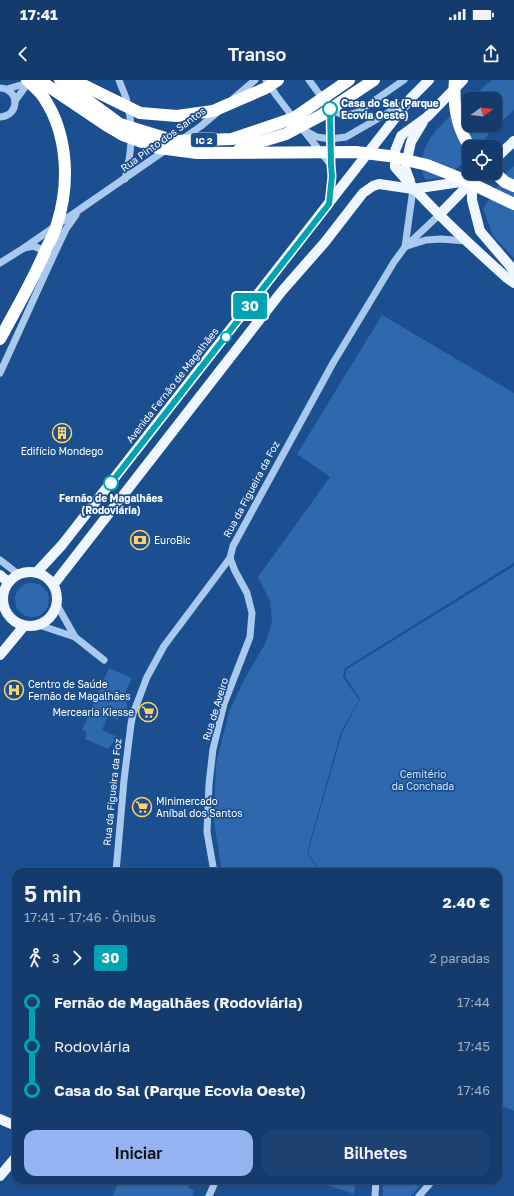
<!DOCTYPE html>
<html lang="pt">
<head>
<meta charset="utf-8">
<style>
	:root { --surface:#143b6b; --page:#1d4271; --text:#f1f3f6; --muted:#9dadc1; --line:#33557e; --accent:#95b2f1 }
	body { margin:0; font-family:"Golos Text",sans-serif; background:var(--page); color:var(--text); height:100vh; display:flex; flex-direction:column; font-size:15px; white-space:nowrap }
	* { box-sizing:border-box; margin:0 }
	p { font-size:13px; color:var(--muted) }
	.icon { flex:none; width:22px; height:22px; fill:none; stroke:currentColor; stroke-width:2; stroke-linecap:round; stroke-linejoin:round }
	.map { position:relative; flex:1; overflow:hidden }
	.details { position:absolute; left:12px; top:788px; width:490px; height:316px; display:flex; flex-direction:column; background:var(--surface); border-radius:12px; box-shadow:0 1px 3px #0004,0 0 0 1px var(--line) }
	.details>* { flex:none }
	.badge { padding:0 8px; border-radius:3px; font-size:14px; line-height:26px }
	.needle { width:26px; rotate:75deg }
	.controls { position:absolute; left:462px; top:12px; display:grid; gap:8px }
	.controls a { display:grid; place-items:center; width:40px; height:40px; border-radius:8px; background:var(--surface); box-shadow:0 1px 3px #0004,0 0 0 1px var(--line); font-size:20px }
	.map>.badge { position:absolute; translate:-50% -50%; box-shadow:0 0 0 2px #fff }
	.legs { display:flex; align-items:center; gap:6px; height:44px; padding:0 12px; font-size:13px }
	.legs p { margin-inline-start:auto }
	.summary { display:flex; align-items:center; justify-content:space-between; height:68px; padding:0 12px }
	h1 { font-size:22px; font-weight:600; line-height:30px }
	.primary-button { display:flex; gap:8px; margin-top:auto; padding:8px 12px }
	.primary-button a { flex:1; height:46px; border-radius:12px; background:var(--accent); color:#111; font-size:16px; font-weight:600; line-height:46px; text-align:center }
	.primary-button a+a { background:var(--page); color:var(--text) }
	ul { padding:0 12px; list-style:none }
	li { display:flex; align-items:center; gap:14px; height:44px; font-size:15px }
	li i { display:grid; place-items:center; width:6px; height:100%; margin:0 5px; background:currentColor }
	li i::after { content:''; width:10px; height:10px; margin:-5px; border:3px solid; border-radius:50%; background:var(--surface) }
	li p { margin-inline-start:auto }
	li:first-child i { background:linear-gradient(#0000 50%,currentColor 0) }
	li:last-child i { background:linear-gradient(currentColor 50%,#0000 0) }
	.status { display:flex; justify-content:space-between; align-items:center; height:28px; padding:0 20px; background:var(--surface); direction:ltr }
	.status svg { height:11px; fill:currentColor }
	header { display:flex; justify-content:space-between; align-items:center; height:52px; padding:0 12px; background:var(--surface); font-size:18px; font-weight:600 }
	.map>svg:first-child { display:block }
	.green { fill:#2e69ad }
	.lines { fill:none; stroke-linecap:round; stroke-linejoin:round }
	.minor { stroke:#a9c9ee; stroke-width:7 }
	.major { stroke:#f0f6ff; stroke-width:10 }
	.highway { stroke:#fff; stroke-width:12 }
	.highway-bridge { stroke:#fff; stroke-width:12 }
	.line-1-casing { stroke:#fff; stroke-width:9 }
	.line-1 { stroke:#00a3b4; stroke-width:6 }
	.stop-1-dot { fill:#fff; stroke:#00a3b4; stroke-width:2 }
	.labels { text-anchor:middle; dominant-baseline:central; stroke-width:3.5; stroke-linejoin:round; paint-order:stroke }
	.shield { fill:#1b4f8f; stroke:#bbcadd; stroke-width:1 }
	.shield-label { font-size:9px; font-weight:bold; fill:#fff }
	.stop-label { font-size:10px; font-weight:bold; fill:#fff; stroke:#1b4f8f; text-anchor:start }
	.street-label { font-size:10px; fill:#fff; stroke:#1b4f8f }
	.poi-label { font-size:10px; fill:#fff; stroke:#1b4f8f; text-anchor:start }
	.park-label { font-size:10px; fill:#cfe3fa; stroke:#1b4f8f }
</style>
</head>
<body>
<div class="status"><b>17:41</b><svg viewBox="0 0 49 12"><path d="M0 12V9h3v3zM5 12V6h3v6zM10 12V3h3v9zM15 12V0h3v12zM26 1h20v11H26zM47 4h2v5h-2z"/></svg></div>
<header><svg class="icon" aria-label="back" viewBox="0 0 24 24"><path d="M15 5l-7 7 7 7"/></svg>Transo<svg class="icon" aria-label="share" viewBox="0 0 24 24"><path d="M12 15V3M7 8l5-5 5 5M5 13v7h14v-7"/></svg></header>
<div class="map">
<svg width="514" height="1116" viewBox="0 0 514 1116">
	<rect width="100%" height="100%" fill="#1b4f8f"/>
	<g class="green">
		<path d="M492,0H514V30L489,53L480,67H469V77C455,90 444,101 425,99C422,93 422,87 422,80C426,53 450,37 469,20V45H495V19H470Z"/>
		<polygon points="514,86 514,178 493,156 483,129 506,93"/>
		<polygon points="382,235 514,313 514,483 345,588 343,597 359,620 341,652 307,772 319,792 222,792 214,742 216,684 229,632 243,602 265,564 272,543 270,521 258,497 330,397 297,374"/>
		<polygon points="514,486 514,1031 498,1024 498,792 320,792 308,772 342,653 360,619 345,596 347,589"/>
		<circle cx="32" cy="520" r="17"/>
		<polygon points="109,588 132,598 126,610 127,631 120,630 118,640 108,636 102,650 118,657 108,669 85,659 87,652 82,650"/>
		<polygon points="120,1100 190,1100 188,1108 194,1110 192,1116 112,1116"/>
		<polygon points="312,1100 355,1100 354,1114"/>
		<polygon points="383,1100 425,1100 411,1116 383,1116"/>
	</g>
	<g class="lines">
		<g class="minor">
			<path d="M119,0C121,6 124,12 126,18C134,46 132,71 125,99"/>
			<polyline points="266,0 276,15 295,40"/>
			<polyline points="309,0 330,29 345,36 358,32 404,0"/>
			<path d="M0,8C20,9 20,36 0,37"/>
			<polyline points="7,9 28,3"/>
			<polyline points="234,18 255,0"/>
			<polyline points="15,21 28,3 31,1"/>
			<polyline points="302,49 317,57 331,59 346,57 405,23"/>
			<polyline points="304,51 331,85"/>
			<polyline points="181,60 201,46 219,31"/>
			<polyline points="407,166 426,160 441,159 466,161"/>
			<polyline points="405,167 413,109"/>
			<polyline points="24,168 167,69"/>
			<polyline points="51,181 66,149 76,135"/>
			<polyline points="0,183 24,168 34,166 46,172 51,181 0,293"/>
			<polyline points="0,480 18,494"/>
			<polyline points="57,525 75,557"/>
			<polyline points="39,545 75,557 104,580"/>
			<polyline points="116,792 124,700 131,644 133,634 147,597 164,566 230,478 233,466 333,283 394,182 405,167 439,135"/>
			<polyline points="214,792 207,752 209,704 213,669 224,624 250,557 252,533 247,513 235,491 230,478"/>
			<polyline points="209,1116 216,1100"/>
			<polyline points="375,1116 376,1100"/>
			<polyline points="419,1116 433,1100"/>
		</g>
		<g class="major">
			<path d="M463,0L427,37L401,56L395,71V87C429,127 468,163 507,198L514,203"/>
			<polyline points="495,79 514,61"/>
			<polyline points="472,100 472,120 480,151 510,186 514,192"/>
			<polyline points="410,101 405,88 411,62 423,42"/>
			<polyline points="439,135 480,93"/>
			<circle cx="30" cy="519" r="27"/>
			<polyline points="37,492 62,465 410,19 429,0"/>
			<polyline points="0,495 8,502"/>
			<polyline points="54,504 282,211 325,162 363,113 373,106 379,104 413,109 467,101"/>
			<polyline points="0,575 24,546"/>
			<polyline points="0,1039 16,1046"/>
			<polyline points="0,1096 16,1077"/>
		</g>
		<polyline class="highway" points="495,93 505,102 514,106"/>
		<g class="highway-bridge">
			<polyline points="39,0 106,45 123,55 159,68 197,73 356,72 389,76 427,85 462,99 514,124"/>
			<polyline points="60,0 120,44 175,61 232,59 294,38 349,0"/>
			<polyline points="73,0 140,33 177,36 213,31 266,8 278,0"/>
			<path d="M455,0C453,24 456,47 470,67"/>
			<polyline points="240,68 286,54 320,36 374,0"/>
			<path d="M0,259C16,229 34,199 47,167C51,160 55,152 57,144C70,104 68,54 44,18C40,11 33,6 27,0"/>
		</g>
	</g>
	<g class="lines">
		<defs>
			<polyline id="line-1" points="111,403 329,124 332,96 331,85 330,29"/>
		</defs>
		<use href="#line-1" class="line-1-casing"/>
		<use href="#line-1" class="line-1"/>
	</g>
	<defs>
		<symbol id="building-ring" viewBox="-11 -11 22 22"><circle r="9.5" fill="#1b4f8f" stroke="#ffd166" stroke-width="1.5"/><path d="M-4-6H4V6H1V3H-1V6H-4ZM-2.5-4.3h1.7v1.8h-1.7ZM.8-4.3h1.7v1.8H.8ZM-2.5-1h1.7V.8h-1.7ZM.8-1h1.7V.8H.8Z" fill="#ffd166"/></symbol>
		<symbol id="bank-ring" viewBox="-11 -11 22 22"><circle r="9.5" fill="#1b4f8f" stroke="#ffd166" stroke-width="1.5"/><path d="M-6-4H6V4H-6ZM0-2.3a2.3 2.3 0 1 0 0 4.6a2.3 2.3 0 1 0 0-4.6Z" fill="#ffd166"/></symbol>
		<symbol id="hospital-ring" viewBox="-11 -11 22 22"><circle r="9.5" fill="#1b4f8f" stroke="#ffd166" stroke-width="1.5"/><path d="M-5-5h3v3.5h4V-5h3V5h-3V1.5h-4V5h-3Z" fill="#ffd166"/></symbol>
		<symbol id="supermarket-ring" viewBox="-11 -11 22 22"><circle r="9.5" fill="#1b4f8f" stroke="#ffd166" stroke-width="1.5"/><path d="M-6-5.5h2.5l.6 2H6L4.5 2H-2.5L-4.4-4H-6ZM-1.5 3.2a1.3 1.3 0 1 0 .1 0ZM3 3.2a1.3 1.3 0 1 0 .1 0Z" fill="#ffd166"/></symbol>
	</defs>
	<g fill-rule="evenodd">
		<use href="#building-ring" x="51" y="342" width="22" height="22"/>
		<use href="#bank-ring" x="129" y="449" width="22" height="22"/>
		<use href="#hospital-ring" x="3" y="599" width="22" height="22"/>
		<use href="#supermarket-ring" x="137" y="621" width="22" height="22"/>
		<use href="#supermarket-ring" x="131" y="716" width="22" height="22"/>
	</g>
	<g class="stop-1-dot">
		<circle cx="330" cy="29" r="7"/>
		<circle cx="226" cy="257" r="5"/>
		<circle cx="111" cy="403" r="7"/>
	</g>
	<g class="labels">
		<rect class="shield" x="191" y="53" width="26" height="14" rx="3"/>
		<g class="shield-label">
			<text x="204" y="60">IC 2</text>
		</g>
		<g class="stop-label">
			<text x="341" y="23">Casa do Sal (Parque<tspan x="341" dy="12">Ecovia Oeste)</tspan></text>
			<text x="111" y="418" text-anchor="middle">Fernão de Magalhães<tspan x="111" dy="12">(Rodoviária)</tspan></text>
		</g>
		<g class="street-label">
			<text transform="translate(163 59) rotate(-36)">Rua Pinto dos Santos</text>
			<text transform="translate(172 305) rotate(-52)">Avenida Fernão de Magalhães</text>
			<text transform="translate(251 409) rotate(-62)">Rua da Figueira da Foz</text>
			<text transform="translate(215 629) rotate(-73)">Rua de Aveiro</text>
			<text transform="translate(112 712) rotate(-84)">Rua da Figueira da Foz</text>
		</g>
		<g class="poi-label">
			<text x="62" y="371" text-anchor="middle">Edifício Mondego</text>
			<text x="154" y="460">EuroBic</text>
			<text x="28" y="604">Centro de Saúde<tspan x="28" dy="12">Fernão de Magalhães</tspan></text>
			<text x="134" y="632" text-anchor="end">Mercearia Kiesse</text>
			<text x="156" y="721">Minimercado<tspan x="156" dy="12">Aníbal dos Santos</tspan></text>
		</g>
		<g class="park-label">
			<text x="423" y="694">Cemitério<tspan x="423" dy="12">da Conchada</tspan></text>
		</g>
	</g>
</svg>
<div class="controls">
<a><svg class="needle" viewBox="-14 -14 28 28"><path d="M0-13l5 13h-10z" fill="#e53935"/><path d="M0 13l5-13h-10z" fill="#9dadc1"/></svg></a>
<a><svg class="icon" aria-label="locate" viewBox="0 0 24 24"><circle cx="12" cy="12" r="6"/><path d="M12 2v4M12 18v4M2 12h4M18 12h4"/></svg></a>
</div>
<b class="badge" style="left:250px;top:226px;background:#00a3b4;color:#fff">30</b>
<section class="details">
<div class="summary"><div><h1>5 min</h1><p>17:41 – 17:46 · Ônibus</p></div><b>2.40 €</b></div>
<div class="legs"><svg class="icon" aria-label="walk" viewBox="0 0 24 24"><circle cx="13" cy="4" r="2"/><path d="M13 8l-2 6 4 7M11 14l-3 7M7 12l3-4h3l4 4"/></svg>3<svg class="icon" aria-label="forward" viewBox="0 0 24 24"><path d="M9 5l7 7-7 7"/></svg><b class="badge" style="background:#00a3b4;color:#fff">30</b><p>2 paradas</p></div>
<ul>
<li><i style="color:#00a3b4"></i><b>Fernão de Magalhães (Rodoviária)</b><p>17:44</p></li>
<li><i style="color:#00a3b4"></i><span>Rodoviária</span><p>17:45</p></li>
<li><i style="color:#00a3b4"></i><b>Casa do Sal (Parque Ecovia Oeste)</b><p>17:46</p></li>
</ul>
<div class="primary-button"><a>Iniciar</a><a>Bilhetes</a></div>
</section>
</div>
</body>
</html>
